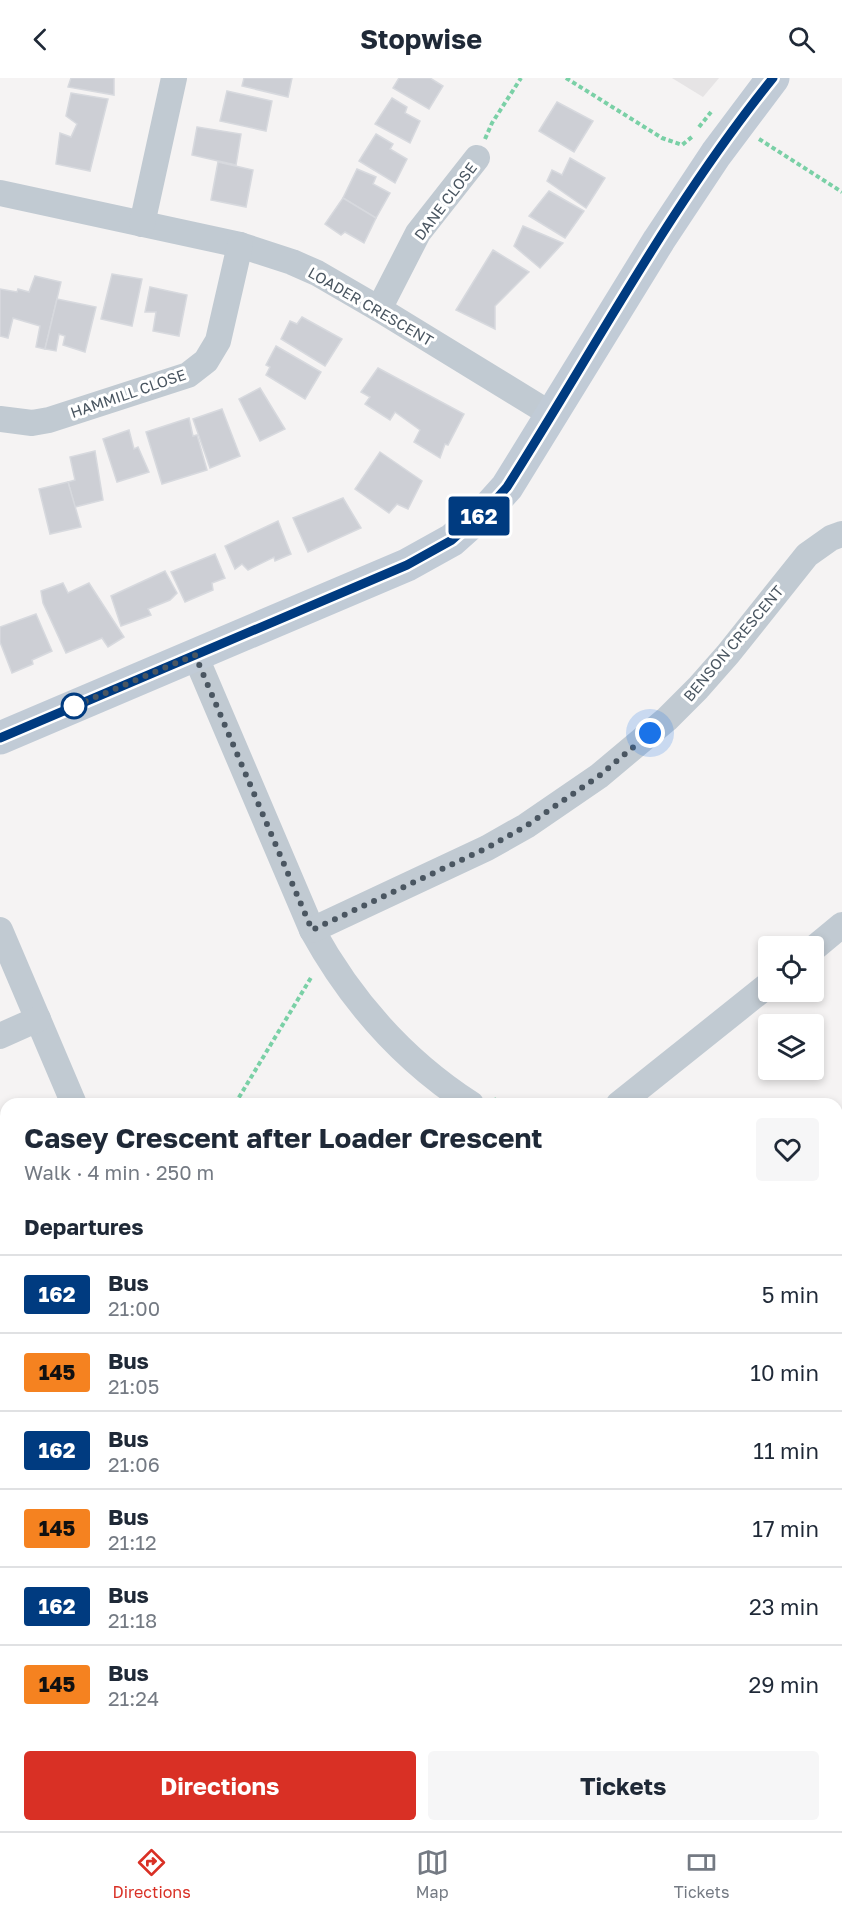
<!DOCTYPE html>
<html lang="en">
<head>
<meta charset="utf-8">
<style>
	:root { --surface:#fff; --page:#f6f6f7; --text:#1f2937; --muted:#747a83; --line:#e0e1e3; --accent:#d93025 }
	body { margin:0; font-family:"Golos Text",sans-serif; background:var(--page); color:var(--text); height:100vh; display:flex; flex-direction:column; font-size:22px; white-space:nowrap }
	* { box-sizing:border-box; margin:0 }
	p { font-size:20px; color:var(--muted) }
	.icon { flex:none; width:33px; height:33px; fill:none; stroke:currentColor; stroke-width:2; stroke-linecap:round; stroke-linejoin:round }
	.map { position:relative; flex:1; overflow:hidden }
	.details { position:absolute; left:0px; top:1020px; width:843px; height:734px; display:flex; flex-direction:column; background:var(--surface); border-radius:18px 18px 0 0; box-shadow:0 3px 9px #0003 }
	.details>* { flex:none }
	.badge { padding:0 12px; border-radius:4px; font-size:21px; line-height:39px }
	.fabs { position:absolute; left:758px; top:858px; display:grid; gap:12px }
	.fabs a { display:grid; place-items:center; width:66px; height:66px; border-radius:6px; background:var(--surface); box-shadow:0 3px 9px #0003; font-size:30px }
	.you { position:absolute; width:30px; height:30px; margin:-15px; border:4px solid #fff; border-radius:50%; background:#1a73e8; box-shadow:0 0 0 9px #1a73e833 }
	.map>.badge { position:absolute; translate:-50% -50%; box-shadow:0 0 0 3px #fff }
	h2 { padding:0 24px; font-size:22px; line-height:54px }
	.round { display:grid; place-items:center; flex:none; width:63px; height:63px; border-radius:6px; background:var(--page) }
	.summary { display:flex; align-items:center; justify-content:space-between; height:102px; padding:0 24px }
	h1 { font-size:28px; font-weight:700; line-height:45px }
	.action { display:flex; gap:12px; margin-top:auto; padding:12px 24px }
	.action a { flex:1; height:69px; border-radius:6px; background:var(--accent); color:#fff; font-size:24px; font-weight:700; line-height:69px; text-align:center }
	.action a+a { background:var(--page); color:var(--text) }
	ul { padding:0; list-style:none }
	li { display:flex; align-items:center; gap:18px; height:78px; padding:0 24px; border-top:2px solid var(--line) }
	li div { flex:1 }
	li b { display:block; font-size:22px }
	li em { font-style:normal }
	li .badge { min-width:66px; font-weight:700; text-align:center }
	header { display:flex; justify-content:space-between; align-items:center; height:78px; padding:0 24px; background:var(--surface); font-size:27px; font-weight:700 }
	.menu { display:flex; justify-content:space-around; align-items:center; height:84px; border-top:2px solid var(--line); background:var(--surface); font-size:16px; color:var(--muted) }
	.menu a { display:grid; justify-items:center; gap:3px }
	.menu .on { color:var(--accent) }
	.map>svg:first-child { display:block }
	.education { fill:#e6e4e5 }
	.green { fill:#c3f1d5 }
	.building { fill:#cdcfd5; stroke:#d7d9de; stroke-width:1.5 }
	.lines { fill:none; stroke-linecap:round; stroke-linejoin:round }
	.path { stroke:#7ad0a6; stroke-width:4; stroke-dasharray:4.5 3; stroke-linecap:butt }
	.street { stroke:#c1cad2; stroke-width:26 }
	.secondary { stroke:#c1cbd6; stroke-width:33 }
	.line-casing { stroke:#fff; stroke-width:14 }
	.line { stroke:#003b80; stroke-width:9 }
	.walk { stroke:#4a5661; stroke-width:6; stroke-dasharray:0 10.8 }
	.stop-dot { fill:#fff; stroke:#003b80; stroke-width:3 }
	.labels { text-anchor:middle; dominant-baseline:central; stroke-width:6; stroke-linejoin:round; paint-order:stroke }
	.street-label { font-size:15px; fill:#4a5661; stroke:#fff }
</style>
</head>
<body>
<header><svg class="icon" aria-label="back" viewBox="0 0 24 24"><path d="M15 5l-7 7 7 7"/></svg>Stopwise<svg class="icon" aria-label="search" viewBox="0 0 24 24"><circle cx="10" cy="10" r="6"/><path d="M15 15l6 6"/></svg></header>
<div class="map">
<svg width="842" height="1753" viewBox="0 0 842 1753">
	<rect width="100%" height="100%" fill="#f5f3f3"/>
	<polygon class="education" points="672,0 719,0 703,19"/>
	<polygon class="green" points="842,1507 842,1718 837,1719 837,1512"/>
	<g class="building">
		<polygon points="71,0 114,0 114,17 68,9"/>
		<polygon points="244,0 292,0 288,19 242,8"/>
		<polygon points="399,0 430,0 443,8 429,31 393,10"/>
		<polygon points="227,13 272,23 266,53 220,43"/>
		<polygon points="71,15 108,21 90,93 56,86 60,55 71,59 77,46 66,38"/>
		<polygon points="392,20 407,29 405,35 420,43 410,65 375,46"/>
		<polygon points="557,24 593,43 574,74 539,53"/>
		<polygon points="197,49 241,56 236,87 192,77"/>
		<polygon points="376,56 393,66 390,71 407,81 395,105 359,83"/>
		<polygon points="570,80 605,100 586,130 547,103 552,92 562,97"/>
		<polygon points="218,84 253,92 246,129 211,122"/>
		<polygon points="357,91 376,99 373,106 390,115 376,140 343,120"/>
		<polygon points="549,113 584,133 565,160 529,138"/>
		<polygon points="343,120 376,140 364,165 345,154 341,157 325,146"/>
		<polygon points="523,148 563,165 540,190 514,168"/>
		<polygon points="493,172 529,194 495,228 495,251 456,232"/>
		<polygon points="112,196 142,201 132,248 101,241"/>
		<polygon points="35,198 61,204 45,271 36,269 40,248 13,240 8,260 0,258 0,211 17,214 18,211 29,214"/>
		<polygon points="150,209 187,217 179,258 153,253 156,234 145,234"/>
		<polygon points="57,221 96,229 85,274 63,267 65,258 59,256 56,273 45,271"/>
		<polygon points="302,239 342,261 325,288 281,261 290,243 297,246"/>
		<polygon points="276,268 321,294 305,321 266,297 270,289 266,287"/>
		<polygon points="378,290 464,336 448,367 445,366 440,380 414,364 420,352 395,334 390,342 365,326 370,319 361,314"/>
		<polygon points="260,310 285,351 260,363 239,321"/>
		<polygon points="222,331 240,378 210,390 193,341"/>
		<polygon points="189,340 193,358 197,357 207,392 162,406 146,354"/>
		<polygon points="129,352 134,371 138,369 149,394 117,404 103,361"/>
		<polygon points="95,373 103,422 75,429 68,404 75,402 70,379"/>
		<polygon points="380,374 422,403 408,431 397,426 389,435 355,411"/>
		<polygon points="68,404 81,449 50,456 39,411"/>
		<polygon points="343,420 361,450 308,474 293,440"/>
		<polygon points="278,443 291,476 275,483 274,479 248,492 242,486 235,491 225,468"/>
		<polygon points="215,476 225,500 212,505 213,512 185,524 171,494"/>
		<polygon points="165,493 177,515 170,522 148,531 151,537 121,548 111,518"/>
		<polygon points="63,505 68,515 89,505 124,559 108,569 102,560 66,575 43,525 41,513"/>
		<polygon points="36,536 52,573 32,582 33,586 12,595 0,564 0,549"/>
	</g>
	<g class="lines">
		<g class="path">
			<polyline points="566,0 662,60 682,67 693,58"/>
			<polyline points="699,49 711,34"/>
			<polyline points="485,61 492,45 521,0"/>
			<polyline points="759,61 842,114"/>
			<polyline points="494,1021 503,1026"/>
			<polyline points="235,1026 312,898"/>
			<polyline points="0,1507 6,1496"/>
			<polyline points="837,1638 842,1636"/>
			<polyline points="593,1753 597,1748"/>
		</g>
		<g class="street">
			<polyline points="0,115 240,167 292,184 317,195 379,231 552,337"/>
			<polyline points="142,146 174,0"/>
			<polyline points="379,231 418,155 477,80"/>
			<polyline points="0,341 32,345 49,342 188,297 206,283 218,263 240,167"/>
			<path d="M195,577L312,852C351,923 403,982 471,1026"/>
			<polyline points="0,852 74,1026"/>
			<polyline points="312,852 487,770 526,748 599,698 667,641 698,610 728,576 807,477 831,460 842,456"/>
			<polyline points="813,871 842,847"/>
			<polyline points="0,958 38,941"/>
			<polyline points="619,1026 768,907"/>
			<polyline points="837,1210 842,1213"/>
			<polyline points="167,1753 174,1748"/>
		</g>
		<polyline class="secondary" points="0,660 407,487 452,462 490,428 507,409 659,162 716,76 773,0"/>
	</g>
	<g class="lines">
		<defs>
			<path id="line" d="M0,660L407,487L452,462L490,428L507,409C594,272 671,126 773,0"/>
		</defs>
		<use href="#line" class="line-casing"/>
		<use href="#line" class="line"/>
		<polyline class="walk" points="74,628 70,630 195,577 312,852 487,770 526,748 599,698 650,655"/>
	</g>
	<circle class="stop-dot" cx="74" cy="628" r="12"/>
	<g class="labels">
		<g class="street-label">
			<text transform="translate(445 123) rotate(-53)">DANE CLOSE</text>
			<text transform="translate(371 228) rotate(30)">LOADER CRESCENT</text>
			<text transform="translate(128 315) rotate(-19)">HAMMILL CLOSE</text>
			<text transform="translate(733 565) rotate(-50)">BENSON CRESCENT</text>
		</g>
	</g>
</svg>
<div class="fabs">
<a><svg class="icon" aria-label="locate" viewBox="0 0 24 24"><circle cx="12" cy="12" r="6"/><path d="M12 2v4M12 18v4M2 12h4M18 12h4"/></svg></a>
<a><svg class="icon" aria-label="layers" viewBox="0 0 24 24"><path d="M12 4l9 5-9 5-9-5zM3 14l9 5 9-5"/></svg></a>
</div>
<div class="you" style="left:650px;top:655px"></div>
<b class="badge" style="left:479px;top:438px;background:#003b80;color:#fff">162</b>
<section class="details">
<div class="summary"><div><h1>Casey Crescent after Loader Crescent</h1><p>Walk · 4 min · 250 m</p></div><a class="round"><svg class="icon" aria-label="heart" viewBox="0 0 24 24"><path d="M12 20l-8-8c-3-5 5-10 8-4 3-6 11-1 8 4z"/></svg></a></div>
<h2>Departures</h2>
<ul>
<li><span class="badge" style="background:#003b80;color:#fff">162</span><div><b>Bus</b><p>21:00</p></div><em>5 min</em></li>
<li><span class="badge" style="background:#f58220;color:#111">145</span><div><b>Bus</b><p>21:05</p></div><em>10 min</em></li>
<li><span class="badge" style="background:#003b80;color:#fff">162</span><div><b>Bus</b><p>21:06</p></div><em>11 min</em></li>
<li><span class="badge" style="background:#f58220;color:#111">145</span><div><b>Bus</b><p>21:12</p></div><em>17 min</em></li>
<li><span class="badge" style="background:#003b80;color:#fff">162</span><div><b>Bus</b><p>21:18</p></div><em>23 min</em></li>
<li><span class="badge" style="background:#f58220;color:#111">145</span><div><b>Bus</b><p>21:24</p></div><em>29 min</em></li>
</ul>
<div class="action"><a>Directions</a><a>Tickets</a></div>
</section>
</div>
<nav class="menu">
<a class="on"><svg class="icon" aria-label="directions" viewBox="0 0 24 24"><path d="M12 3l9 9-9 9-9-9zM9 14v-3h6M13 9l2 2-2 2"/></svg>Directions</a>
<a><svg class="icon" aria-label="map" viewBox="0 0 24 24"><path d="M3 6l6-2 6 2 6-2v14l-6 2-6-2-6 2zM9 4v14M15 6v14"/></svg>Map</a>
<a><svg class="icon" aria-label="tickets" viewBox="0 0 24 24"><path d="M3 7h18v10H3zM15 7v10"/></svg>Tickets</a>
</nav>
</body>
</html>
